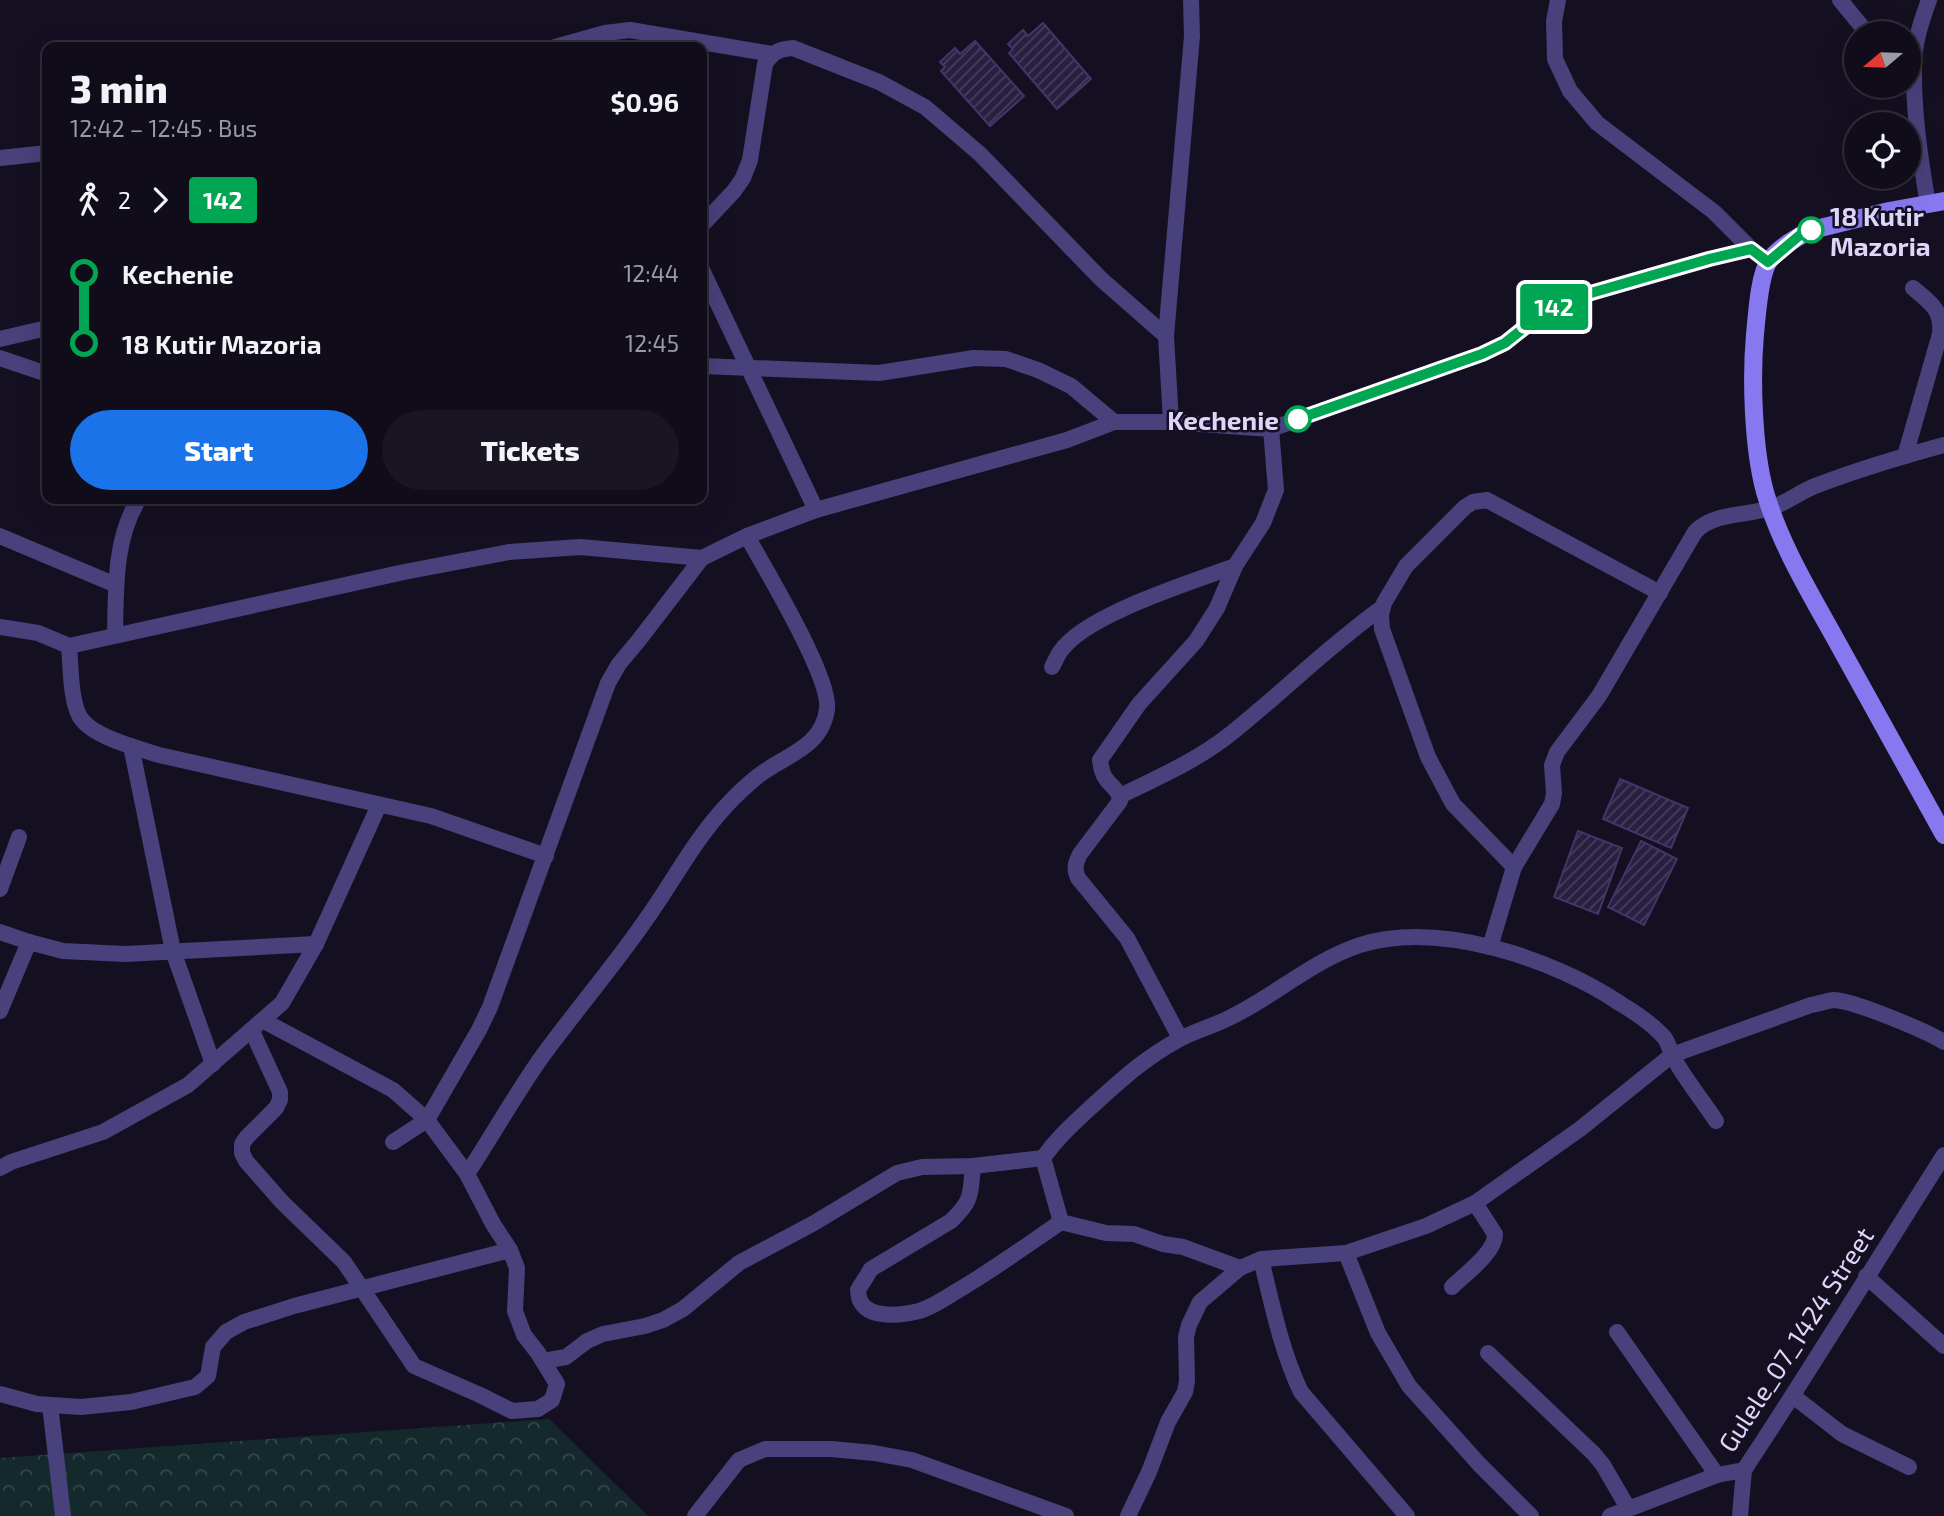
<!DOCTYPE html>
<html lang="en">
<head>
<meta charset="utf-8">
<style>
	:root { --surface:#100c19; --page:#191522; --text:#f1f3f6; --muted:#9c9ba2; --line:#302c38; --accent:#1a73e8 }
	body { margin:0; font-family:"Exo 2",sans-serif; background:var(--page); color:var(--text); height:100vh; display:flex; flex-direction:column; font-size:26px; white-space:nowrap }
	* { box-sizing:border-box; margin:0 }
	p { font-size:23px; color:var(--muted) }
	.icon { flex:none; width:38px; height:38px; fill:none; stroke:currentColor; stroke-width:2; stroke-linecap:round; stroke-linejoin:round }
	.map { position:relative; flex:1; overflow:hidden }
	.panel { position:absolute; left:42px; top:42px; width:665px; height:462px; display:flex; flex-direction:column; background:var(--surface); border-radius:14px; box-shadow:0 7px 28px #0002,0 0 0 2px var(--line) }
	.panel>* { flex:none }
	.badge { padding:0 14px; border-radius:5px; font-size:24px; line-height:46px }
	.needle { width:46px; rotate:251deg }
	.tools { position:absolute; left:1844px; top:21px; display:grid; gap:14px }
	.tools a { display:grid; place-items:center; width:77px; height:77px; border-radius:50%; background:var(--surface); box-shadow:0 7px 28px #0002,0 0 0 2px var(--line); font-size:35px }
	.map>.badge { position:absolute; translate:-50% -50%; box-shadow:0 0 0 4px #fff }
	.legs { display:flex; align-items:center; gap:10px; height:77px; padding:0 28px; font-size:23px }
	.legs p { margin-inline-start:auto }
	.overview { display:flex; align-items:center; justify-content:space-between; height:119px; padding:0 28px }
	h1 { font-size:38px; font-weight:800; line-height:52px }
	.button { display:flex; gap:14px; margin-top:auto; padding:14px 28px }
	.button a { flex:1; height:80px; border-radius:42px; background:var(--accent); color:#fff; font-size:28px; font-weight:800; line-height:80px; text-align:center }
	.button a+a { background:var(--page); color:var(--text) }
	ul { padding:0 28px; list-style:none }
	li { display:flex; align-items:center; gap:24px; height:70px; font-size:26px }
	li i { display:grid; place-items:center; width:10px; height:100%; margin:0 9px; background:currentColor }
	li i::after { content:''; width:18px; height:18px; margin:-9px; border:5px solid; border-radius:50%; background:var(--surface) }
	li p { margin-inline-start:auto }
	li:first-child i { background:linear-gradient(#0000 50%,currentColor 0) }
	li:last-child i { background:linear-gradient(currentColor 50%,#0000 0) }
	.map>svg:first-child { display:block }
	.forest { fill:url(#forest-crowns) }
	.building { fill:url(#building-hatch); stroke:#443469; stroke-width:2 }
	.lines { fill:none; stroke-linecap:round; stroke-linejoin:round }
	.minor { stroke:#49417b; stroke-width:16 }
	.secondary { stroke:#8778ef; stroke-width:18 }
	.line-1-casing { stroke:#fff; stroke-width:16 }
	.line-1 { stroke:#00a651; stroke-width:10 }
	.stop-1-dot { fill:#fff; stroke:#00a651; stroke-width:3.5 }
	.labels { text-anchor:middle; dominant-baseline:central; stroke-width:5; stroke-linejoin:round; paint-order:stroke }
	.stop-label { font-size:26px; font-weight:bold; fill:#ded6fa; stroke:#151021; text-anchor:start }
	.street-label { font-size:26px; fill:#ded6fa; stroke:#151021 }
</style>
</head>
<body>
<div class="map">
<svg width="1944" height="1516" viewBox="0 0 1944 1516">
	<defs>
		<pattern id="forest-crowns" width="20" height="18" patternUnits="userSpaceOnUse" patternTransform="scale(1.75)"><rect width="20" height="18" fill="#14292b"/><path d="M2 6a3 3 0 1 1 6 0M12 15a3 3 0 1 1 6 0" fill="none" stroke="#36474b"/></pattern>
		<pattern id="building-hatch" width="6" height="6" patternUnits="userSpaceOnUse" patternTransform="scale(1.75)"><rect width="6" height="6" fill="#291f40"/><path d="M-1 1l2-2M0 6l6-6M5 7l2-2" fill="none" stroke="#483f5c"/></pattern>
	</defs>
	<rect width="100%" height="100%" fill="#151021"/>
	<polygon class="forest" points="549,1419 648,1516 0,1516 0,1458"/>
	<g class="building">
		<polygon points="1043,23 1091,79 1057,109 1009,53 1013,49 1008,44 1023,30 1028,36"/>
		<polygon points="975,41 1024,96 990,126 941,71 945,67 940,62 955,48 960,54"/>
		<polygon points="1620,779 1688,808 1671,848 1603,819"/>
		<polygon points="1578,831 1622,848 1598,914 1554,897"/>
		<polygon points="1641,841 1677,859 1644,925 1608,907"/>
	</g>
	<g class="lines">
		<g class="minor">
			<polyline points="1558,0 1554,21 1555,59 1570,91 1597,123 1714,212 1751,249"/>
			<polyline points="1840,0 1863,28 1870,33"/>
			<polyline points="555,47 605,33 630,30 772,54"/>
			<polyline points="0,158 47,153"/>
			<path d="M1928,204C1920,158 1913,111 1914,63C1914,42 1922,19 1929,0"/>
			<path d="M702,225L734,191L743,178L750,160L765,64C773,52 779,49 793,48L879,82L925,107L980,154L1101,279L1166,336"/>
			<polyline points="702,270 816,510"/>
			<polyline points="0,339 47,328"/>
			<polyline points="0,358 47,374"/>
			<polyline points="702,366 879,373 974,358 1006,359 1038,370 1071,386 1114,422"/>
			<polyline points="1171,422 1166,336 1192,36 1191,0"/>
			<path d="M1905,456L1940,334C1942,308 1930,303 1913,288"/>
			<polyline points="0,536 116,585"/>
			<polyline points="0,627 38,633 69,646 404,572 509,552 580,547 702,558"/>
			<path d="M115,635C116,590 114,538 139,499"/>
			<path d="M69,646C71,666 70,700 80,717C92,737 138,748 159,755L431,816L546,856"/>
			<path d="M1052,667C1055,662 1057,656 1060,652C1084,615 1192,582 1235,566"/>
			<polyline points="131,746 173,951 213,1064"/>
			<path d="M1120,796C1157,778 1196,761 1229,735C1281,694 1328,646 1383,607"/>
			<polyline points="1514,867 1453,804 1428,757 1382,629 1381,615 1384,603 1406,566 1465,507 1473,502 1487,500 1660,593"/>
			<polyline points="0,889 19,837"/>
			<polyline points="0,932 29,942 63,951 125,954 316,944"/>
			<path d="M1490,947L1514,867L1552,804L1554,793L1552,765L1557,752L1599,696L1695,532C1714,512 1746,516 1771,508C1786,503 1800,492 1815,486C1857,470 1900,457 1944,445"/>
			<polyline points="0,1011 29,942"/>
			<polyline points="252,1031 280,1092 280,1100 276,1108 247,1137 242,1144 242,1153 246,1161 282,1202 344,1262 414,1366 480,1395 512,1411 538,1409 552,1400 557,1384 538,1353 524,1335 515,1311 517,1268 510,1250 493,1224 467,1174 427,1120 393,1090 264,1021"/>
			<path d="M1180,1038L1127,938L1078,878C1074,868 1075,864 1080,854L1120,801C1119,790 1112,787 1106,779C1102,774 1101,767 1100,760L1139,704L1196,641L1217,608L1235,566L1263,523L1276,490L1271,429"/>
			<polyline points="393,1142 427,1120 479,1030 490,1007 608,683 619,664 639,640 702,558 747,536 816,510 1067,440 1114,422 1171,422 1271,429 1482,354 1505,343 1539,315 1558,305 1577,297 1709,259 1751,249 1768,262"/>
			<path d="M973,1166C970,1195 973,1200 951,1221L871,1269L858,1290C858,1290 859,1300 860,1300C868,1320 903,1315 919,1311C933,1307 945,1298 957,1291C993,1270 1027,1245 1061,1222L1106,1233L1134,1234L1163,1244L1183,1247L1240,1268"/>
			<polyline points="0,1168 11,1162 103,1132 188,1085 282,1003 316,944 379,805"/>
			<path d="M467,1174C492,1136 515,1095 541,1058C576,1010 614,966 647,918C674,880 695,839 727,805C736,795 747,785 758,776C785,755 822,748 827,709C831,677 765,569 747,536"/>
			<path d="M1061,1222L1043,1158C1057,1138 1073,1124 1090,1108C1119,1082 1143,1059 1178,1040C1194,1031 1214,1026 1231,1017C1276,995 1312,961 1360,945C1440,920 1554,959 1621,1004C1636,1013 1651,1023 1663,1036C1668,1041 1669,1048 1672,1055C1682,1075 1703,1101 1716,1121"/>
			<polyline points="1346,1253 1378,1333 1409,1386 1479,1464 1531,1516"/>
			<path d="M1261,1259C1272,1304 1281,1350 1301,1392L1407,1516"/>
			<polyline points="1866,1276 1944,1346"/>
			<path d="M1452,1287C1464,1275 1496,1252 1495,1234L1475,1203"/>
			<polyline points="1617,1332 1717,1475"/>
			<polyline points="1488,1353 1594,1454 1603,1465 1628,1508"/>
			<polyline points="543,1361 566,1357 587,1341 603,1334 645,1326 663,1320 683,1309 739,1263 814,1223 897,1173 922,1167 973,1166 1043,1158"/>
			<polyline points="0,1394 37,1404 81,1407 131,1402 195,1387 208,1376 213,1347 226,1332 244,1322 294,1306 510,1250"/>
			<polyline points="1793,1396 1842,1434 1909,1467"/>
			<polyline points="50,1405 63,1516"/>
			<polyline points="695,1516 739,1460 765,1449 831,1449 874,1453 912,1460 1066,1516"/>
			<path d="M1128,1516L1149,1472L1168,1422L1185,1392L1187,1381L1186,1337L1189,1325L1200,1302L1240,1268L1261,1259L1346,1253L1426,1226L1475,1203L1580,1129L1672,1055L1811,1005C1818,1004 1826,1001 1833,1000C1853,1000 1926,1031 1944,1042"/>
			<path d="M1610,1516L1717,1475L1744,1470C1813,1366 1877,1260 1944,1155"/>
			<polyline points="1740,1516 1744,1470"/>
		</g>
		<path class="secondary" d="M1944,201L1889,211L1812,230C1797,237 1778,248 1769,261C1759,275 1757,316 1755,334C1751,379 1753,448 1765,492C1780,544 1810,593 1836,640C1872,705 1908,770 1944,835"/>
	</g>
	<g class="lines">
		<defs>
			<polyline id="line-1" points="1298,419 1482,354 1505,343 1539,316 1558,305 1577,297 1709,259 1751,249 1768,262 1800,235 1811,230"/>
		</defs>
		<use href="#line-1" class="line-1-casing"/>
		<use href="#line-1" class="line-1"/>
	</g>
	<g class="stop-1-dot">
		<circle cx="1811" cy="230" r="12"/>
		<circle cx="1298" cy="419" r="12"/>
	</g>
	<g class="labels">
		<g class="stop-label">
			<text x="1830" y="215">18 Kutir<tspan x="1830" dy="30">Mazoria</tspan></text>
			<text x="1279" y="419" text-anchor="end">Kechenie</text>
		</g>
		<g class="street-label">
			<text transform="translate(1795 1339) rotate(-57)">Gulele_07_1424 Street</text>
		</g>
	</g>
</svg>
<div class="tools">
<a><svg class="needle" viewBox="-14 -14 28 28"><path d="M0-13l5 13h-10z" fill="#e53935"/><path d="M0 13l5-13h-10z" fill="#9c9ba2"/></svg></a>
<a><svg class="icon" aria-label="locate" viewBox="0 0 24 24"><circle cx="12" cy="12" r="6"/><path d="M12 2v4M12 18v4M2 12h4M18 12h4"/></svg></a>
</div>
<b class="badge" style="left:1554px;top:307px;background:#00a651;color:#fff">142</b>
<section class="panel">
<div class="overview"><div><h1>3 min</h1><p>12:42 – 12:45 · Bus</p></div><b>$0.96</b></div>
<div class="legs"><svg class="icon" aria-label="walk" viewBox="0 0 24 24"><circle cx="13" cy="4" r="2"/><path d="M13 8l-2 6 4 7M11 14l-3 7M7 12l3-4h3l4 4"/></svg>2<svg class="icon" aria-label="forward" viewBox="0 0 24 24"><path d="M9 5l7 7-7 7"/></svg><b class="badge" style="background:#00a651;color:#fff">142</b></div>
<ul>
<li><i style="color:#00a651"></i><b>Kechenie</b><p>12:44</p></li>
<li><i style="color:#00a651"></i><b>18 Kutir Mazoria</b><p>12:45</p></li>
</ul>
<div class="button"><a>Start</a><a>Tickets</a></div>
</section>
</div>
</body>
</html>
